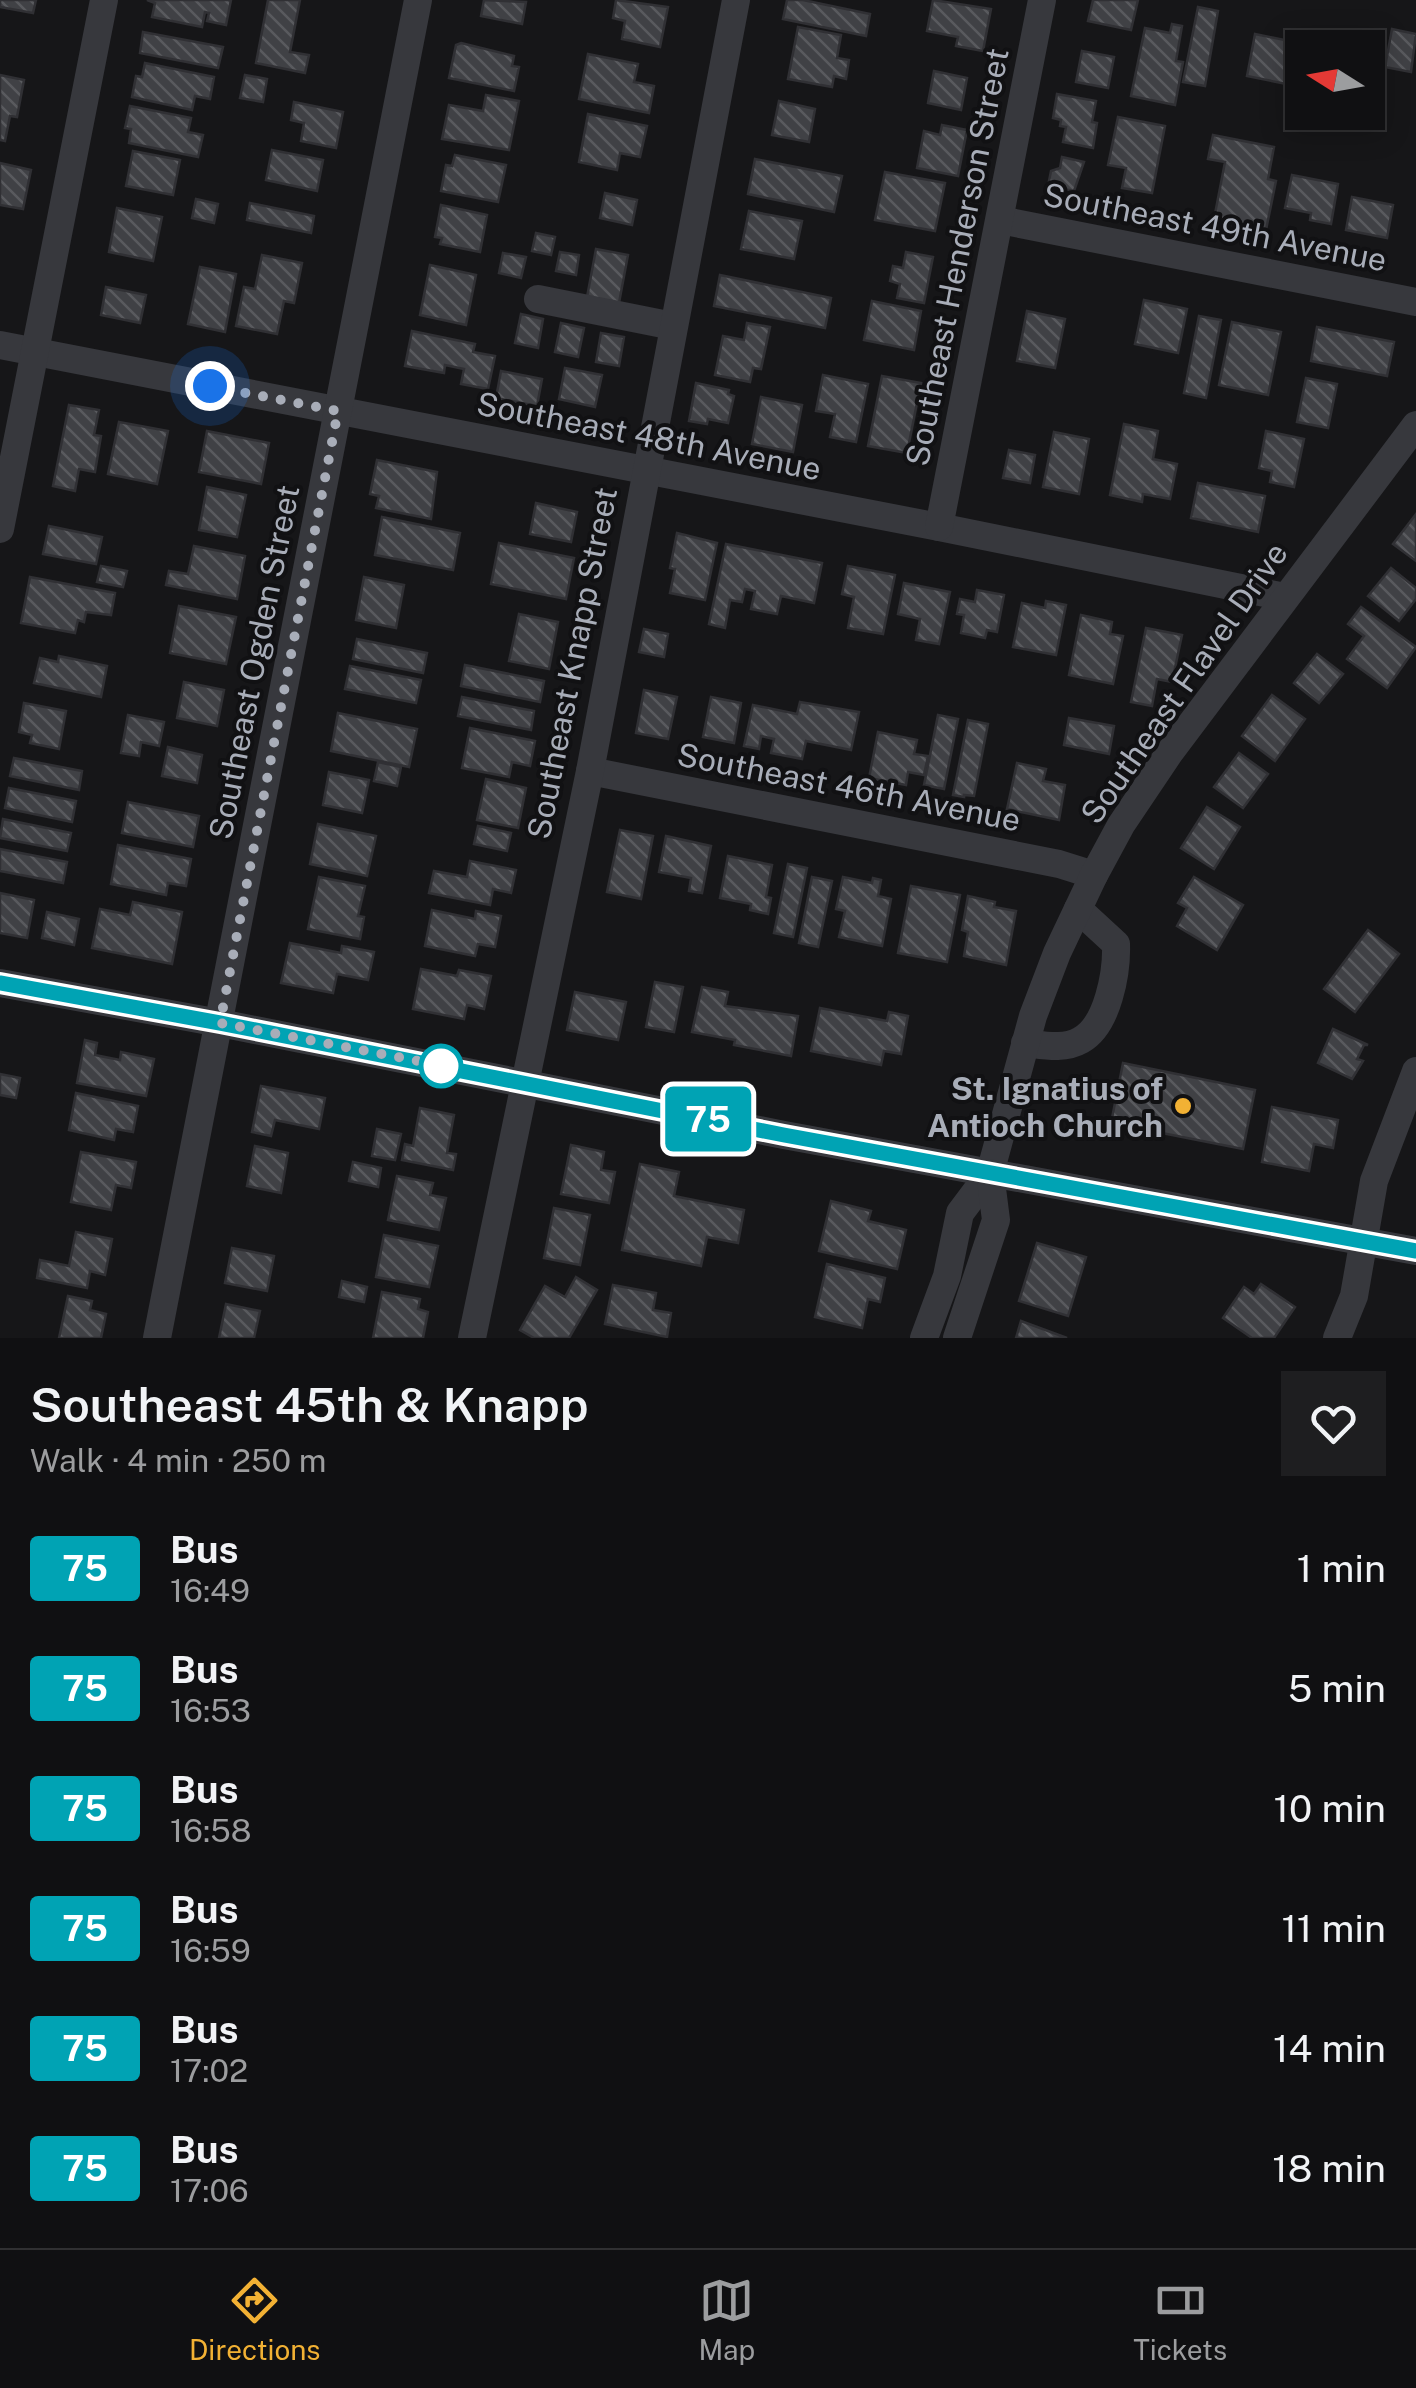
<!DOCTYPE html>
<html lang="en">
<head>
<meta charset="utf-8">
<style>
	:root { --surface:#101012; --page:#1e1e20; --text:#f1f3f6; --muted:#9c9d9f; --line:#303032; --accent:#f2b134 }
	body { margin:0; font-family:"Public Sans",sans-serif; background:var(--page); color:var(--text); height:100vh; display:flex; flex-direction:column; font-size:38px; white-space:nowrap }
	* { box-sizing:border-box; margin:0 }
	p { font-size:32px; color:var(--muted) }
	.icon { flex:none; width:55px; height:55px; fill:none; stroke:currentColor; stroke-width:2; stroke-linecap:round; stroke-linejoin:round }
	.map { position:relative; height:1338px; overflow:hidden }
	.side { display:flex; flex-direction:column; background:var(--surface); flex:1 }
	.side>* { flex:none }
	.badge { padding:0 20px; border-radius:8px; font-size:35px; line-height:65px }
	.needle { width:65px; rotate:281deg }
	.tools { position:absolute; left:1285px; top:30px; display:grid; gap:20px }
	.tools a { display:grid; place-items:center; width:100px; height:100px; border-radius:0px; background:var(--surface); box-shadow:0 5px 25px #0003,0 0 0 2px var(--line); font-size:50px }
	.you { position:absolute; width:50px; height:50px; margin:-25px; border:8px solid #fff; border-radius:50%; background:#1a73e8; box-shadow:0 0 0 15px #1a73e833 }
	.map>.badge { position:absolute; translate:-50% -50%; box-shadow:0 0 0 5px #fff }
	.round { display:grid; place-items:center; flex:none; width:105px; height:105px; border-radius:0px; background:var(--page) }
	.headline { display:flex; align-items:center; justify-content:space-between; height:170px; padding:0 30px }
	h1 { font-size:48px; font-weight:600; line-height:75px }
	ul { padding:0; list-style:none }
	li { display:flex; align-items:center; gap:30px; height:120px; padding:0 30px }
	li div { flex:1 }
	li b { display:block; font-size:38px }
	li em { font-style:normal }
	li .badge { min-width:110px; font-weight:700; text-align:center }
	.tabs { display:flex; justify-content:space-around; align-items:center; height:140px; border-top:2px solid var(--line); background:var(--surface); font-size:28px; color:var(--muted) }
	.tabs a { display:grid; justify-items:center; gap:5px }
	.tabs .current { color:var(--accent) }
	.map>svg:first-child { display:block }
	.building { fill:url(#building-back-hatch); stroke:#303034; stroke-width:2.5 }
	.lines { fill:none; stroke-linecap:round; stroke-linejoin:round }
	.minor { stroke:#37383d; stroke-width:28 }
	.line-casing { stroke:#fff; stroke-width:22 }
	.line { stroke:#00a3b4; stroke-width:15 }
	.walk { stroke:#a8adb8; stroke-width:10; stroke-dasharray:0 18 }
	.stop-dot { fill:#fff; stroke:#00a3b4; stroke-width:5 }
	.poi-dot { fill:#f2b134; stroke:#111113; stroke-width:4 }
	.labels { text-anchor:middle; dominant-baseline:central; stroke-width:8; stroke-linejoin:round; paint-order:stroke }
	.street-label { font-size:32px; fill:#a8adb8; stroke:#111113 }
	.poi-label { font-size:32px; font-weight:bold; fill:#a8adb8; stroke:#111113; text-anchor:end }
</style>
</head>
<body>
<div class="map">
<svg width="1416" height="1338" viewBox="0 0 1416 1338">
	<defs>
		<pattern id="building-back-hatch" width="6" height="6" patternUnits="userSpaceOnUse" patternTransform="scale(2.5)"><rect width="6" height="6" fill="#404145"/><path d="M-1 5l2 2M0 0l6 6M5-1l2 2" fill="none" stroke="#595a5e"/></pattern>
	</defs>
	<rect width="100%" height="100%" fill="#161618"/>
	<g class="building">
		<polygon points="0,0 36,0 33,13 0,7"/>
		<polygon points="147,0 231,0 226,25 207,21 209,13 205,12 202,27 152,17 155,3"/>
		<polygon points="268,0 300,0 290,52 309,55 305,73 256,63"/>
		<polygon points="484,0 526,2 522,24 481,16"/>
		<polygon points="616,0 668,7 660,47 622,39 625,21 613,18"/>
		<polygon points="787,0 803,0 870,14 866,36 783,19"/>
		<polygon points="933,0 991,9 983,51 956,46 958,37 927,31"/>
		<polygon points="1093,0 1138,0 1131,30 1088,21"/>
		<polygon points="1198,7 1218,11 1205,86 1183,82"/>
		<polygon points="1172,24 1182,26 1176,61 1183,62 1175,105 1131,96 1145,28 1170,33"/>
		<polygon points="798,27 841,35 837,58 849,60 846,79 834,76 832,87 788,79"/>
		<polygon points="1392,29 1416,34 1411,72 1385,67"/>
		<polygon points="143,32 223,47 218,68 140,53"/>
		<polygon points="1255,34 1309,45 1302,48 1301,87 1247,76"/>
		<polygon points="461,43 514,56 512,66 519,67 514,91 449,78 456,45"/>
		<polygon points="1082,51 1114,57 1108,88 1076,82"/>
		<polygon points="588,54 638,64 634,82 654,86 649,113 579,99"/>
		<polygon points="145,63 214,77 210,99 195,96 192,110 132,97 136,76 142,77"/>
		<polygon points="934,71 967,78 961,110 928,103"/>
		<polygon points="0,75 24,80 17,117 10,116 5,141 0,140"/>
		<polygon points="245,75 267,79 263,102 240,98"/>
		<polygon points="1057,94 1096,101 1092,122 1097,123 1093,148 1063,142 1066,127 1060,126 1061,120 1053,118"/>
		<polygon points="486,95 519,101 509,150 442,139 449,105 483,111"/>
		<polygon points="779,101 815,109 809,142 772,135"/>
		<polygon points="294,102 343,112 336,148 301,141 304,123 291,120"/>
		<polygon points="130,106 191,118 188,132 203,135 198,157 129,143 131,129 125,128"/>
		<polygon points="588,114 647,126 640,157 620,153 617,170 579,162"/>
		<polygon points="1118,117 1165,126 1152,193 1122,188 1126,168 1108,165"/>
		<polygon points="942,125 967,130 958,176 917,168 924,131 940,135"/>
		<polygon points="1213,135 1274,147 1268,179 1276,181 1266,230 1214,219 1225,162 1208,159"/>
		<polygon points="272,150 323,160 317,191 266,180"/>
		<polygon points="133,151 180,160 173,195 126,186"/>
		<polygon points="455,155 506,165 498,202 441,191 446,165 452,166"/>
		<polygon points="1062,157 1084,162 1074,191 1048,186 1051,171 1060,168"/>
		<polygon points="755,159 842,176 834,212 748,194"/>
		<polygon points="0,163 31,170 23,209 0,205"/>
		<polygon points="885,172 945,183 935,231 875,220"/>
		<polygon points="1292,175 1338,184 1331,224 1310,220 1311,213 1285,208"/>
		<polygon points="605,193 637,200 632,225 600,218"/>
		<polygon points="1352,197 1393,205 1387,238 1346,230"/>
		<polygon points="196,199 218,204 214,223 192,218"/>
		<polygon points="250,203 314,216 311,233 247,220"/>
		<polygon points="441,205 487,215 480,252 440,244 442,238 435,237"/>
		<polygon points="117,208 162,217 153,261 109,252"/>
		<polygon points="749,211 802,221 794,259 741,249"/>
		<polygon points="536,233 555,237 551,255 532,251"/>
		<polygon points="596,249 628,255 619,303 587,297"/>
		<polygon points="560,252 579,255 576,275 556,271"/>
		<polygon points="906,252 933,257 924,303 897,298 900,284 890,281 893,266 903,268"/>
		<polygon points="503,253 526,257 521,278 499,273"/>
		<polygon points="262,255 302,263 294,303 284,301 277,334 236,326 244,287 255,289"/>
		<polygon points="430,265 476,275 466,325 420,315"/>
		<polygon points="200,267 236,274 225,332 188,324"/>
		<polygon points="720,275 831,298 825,328 714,306"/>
		<polygon points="106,287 146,295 140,323 101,315"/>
		<polygon points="1144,300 1187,309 1178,353 1135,344"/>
		<polygon points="872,301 921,311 914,350 864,340"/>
		<polygon points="1027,311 1065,319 1055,368 1017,361"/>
		<polygon points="521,314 543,319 538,348 515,343"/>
		<polygon points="1199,316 1221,320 1206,398 1184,393"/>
		<polygon points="1232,322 1281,332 1268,395 1219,385"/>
		<polygon points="561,323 584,328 578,357 555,352"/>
		<polygon points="747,323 770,327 761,369 753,368 750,382 715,375 723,336 744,340"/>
		<polygon points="1317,327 1394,342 1387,376 1311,361"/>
		<polygon points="412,331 475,344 473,352 495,356 488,389 461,384 464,369 445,365 444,373 405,366"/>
		<polygon points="601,333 624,337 619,366 596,362"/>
		<polygon points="565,368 602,375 595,407 559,399"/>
		<polygon points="501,371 542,379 537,406 496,398"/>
		<polygon points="823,375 868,384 856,442 830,437 835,414 816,411"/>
		<polygon points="882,376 921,383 907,453 868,446"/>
		<polygon points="1306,378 1337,384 1328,428 1297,422"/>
		<polygon points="696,383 729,390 728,394 734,396 728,423 708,419 707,424 689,421"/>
		<polygon points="761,397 802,405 793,452 752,444"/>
		<polygon points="69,405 99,410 94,435 101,436 95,472 79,469 75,491 53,486"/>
		<polygon points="119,422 168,431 157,484 108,474"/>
		<polygon points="1124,424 1158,431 1153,459 1177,464 1170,499 1143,494 1142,502 1110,495"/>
		<polygon points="207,431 269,443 261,484 199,472"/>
		<polygon points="1266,431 1304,439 1294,487 1270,482 1272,471 1259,468"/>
		<polygon points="1054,432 1089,439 1079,494 1043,487"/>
		<polygon points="1009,450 1035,455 1030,483 1003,478"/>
		<polygon points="377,460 437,472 431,519 376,508 379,496 370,494"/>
		<polygon points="1198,483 1265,496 1258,532 1191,518"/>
		<polygon points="207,487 246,495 237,537 199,530"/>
		<polygon points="536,503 577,512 571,542 530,534"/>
		<polygon points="1416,514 1416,561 1393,544"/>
		<polygon points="382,517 460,533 453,570 375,555"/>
		<polygon points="49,526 102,537 96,564 43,554"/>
		<polygon points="677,533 717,543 705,600 670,593 675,569 670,568"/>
		<polygon points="499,543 574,558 566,599 491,584"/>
		<polygon points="726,544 822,563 814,603 781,596 777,614 751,609 755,591 745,589 742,602 730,600 725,628 709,624"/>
		<polygon points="194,546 245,556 237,599 166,585 169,571 188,574"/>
		<polygon points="101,566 127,571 123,587 97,582"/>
		<polygon points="848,566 895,575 883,634 848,628 854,597 842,594"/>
		<polygon points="1391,568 1416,588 1416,599 1399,621 1368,596"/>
		<polygon points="30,577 115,593 111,615 86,612 84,622 78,620 75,633 21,623"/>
		<polygon points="364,577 404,585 396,628 356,620"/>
		<polygon points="904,583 950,592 939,644 916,640 920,619 898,614"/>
		<polygon points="977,590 1004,595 997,632 987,630 985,638 961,633 964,615 957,614 960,599 975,602"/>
		<polygon points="1046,601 1066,605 1056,655 1013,647 1022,603 1045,608"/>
		<polygon points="179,606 236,617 226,664 170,653"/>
		<polygon points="1361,607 1416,647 1387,688 1347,659 1364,636 1348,624"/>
		<polygon points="519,614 558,622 549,669 509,661"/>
		<polygon points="1081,615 1112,622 1110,634 1123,636 1113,684 1069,675"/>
		<polygon points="1146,628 1182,635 1172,682 1157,679 1152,706 1131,702"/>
		<polygon points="644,629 668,634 664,657 639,652"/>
		<polygon points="357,639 427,653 423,673 353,659"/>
		<polygon points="1317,654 1343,674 1319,703 1294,683"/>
		<polygon points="59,656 107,666 101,697 34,683 40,658 58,662"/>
		<polygon points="465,665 544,681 540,702 461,686"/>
		<polygon points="350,666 421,680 416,703 345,689"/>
		<polygon points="184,682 224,690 217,726 177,718"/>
		<polygon points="644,690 677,697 668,739 636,733"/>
		<polygon points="1272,695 1305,719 1275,761 1242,736"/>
		<polygon points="462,697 534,711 531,730 458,716"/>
		<polygon points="711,697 741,703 734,743 703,737"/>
		<polygon points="800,702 859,712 851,750 806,741 802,759 771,753 774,739 761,736 759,749 744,746 753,705 797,714"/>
		<polygon points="24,703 66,711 59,749 30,743 32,735 19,732"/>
		<polygon points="338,713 417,729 409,767 331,751"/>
		<polygon points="128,715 164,722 159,746 141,742 139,756 121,753"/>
		<polygon points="938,715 958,719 944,789 924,785"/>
		<polygon points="1069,718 1114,726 1109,754 1064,745"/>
		<polygon points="968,720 988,724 974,796 964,795 964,797 953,795"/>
		<polygon points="470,728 535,741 530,766 512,762 509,777 462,768"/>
		<polygon points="878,732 917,740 914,754 928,756 924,775 908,772 906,785 869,778"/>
		<polygon points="168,747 202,755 197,783 162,776"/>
		<polygon points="1239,753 1268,774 1243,808 1214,787"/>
		<polygon points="14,758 82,771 79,790 10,776"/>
		<polygon points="378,762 401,767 397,786 374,781"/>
		<polygon points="1017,763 1046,769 1043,781 1065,785 1059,820 1007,809"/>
		<polygon points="329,772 369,780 362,813 323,805"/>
		<polygon points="486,779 526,788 518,828 477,820"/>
		<polygon points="9,788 76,801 72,822 5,808"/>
		<polygon points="128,802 199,816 193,847 122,833"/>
		<polygon points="1207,807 1240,827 1214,869 1181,848"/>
		<polygon points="3,819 71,833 67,851 0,838"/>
		<polygon points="318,824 376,836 367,876 310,864"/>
		<polygon points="478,826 511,833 507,851 474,844"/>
		<polygon points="620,830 653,836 641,899 607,892"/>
		<polygon points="666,836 711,846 702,893 689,891 691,878 659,872"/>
		<polygon points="118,845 191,859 186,886 168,883 166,895 111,884"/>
		<polygon points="0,849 67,862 63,883 0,871"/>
		<polygon points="728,856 772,865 766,897 771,898 768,914 750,910 751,904 720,898"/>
		<polygon points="470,861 516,870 511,893 493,889 490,905 429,893 434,871 467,877"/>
		<polygon points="788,864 807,868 793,937 774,933"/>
		<polygon points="319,877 365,886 358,916 364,917 360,939 308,929"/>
		<polygon points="812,877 832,881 818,947 799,943"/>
		<polygon points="843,877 872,883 873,878 881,880 878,896 891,899 882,946 839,937 845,911 836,909"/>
		<polygon points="1194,877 1243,905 1217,950 1177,926 1187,908 1178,903"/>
		<polygon points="911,886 960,895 947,962 898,953"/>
		<polygon points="0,893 34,900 27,938 0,933"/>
		<polygon points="968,896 995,902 994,907 1016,911 1006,965 964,956 968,932 962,930"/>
		<polygon points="133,902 182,912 172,964 92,948 100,909 130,915"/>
		<polygon points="432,910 475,919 476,911 501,916 495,947 478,944 475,956 425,946"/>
		<polygon points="47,912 79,919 74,945 42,938"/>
		<polygon points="1368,930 1399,954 1355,1012 1324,989"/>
		<polygon points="290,943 341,953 342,946 374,952 368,980 337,974 333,993 281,983"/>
		<polygon points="421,969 457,976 459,970 491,976 484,1009 467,1005 464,1019 413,1009"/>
		<polygon points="655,982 683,987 674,1032 646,1027"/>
		<polygon points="702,987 728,992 725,1006 798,1016 791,1056 734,1045 735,1040 692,1032"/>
		<polygon points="575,992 626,1002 618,1040 567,1030"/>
		<polygon points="820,1008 887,1021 889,1012 908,1016 901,1054 884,1051 881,1065 811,1051"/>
		<polygon points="1333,1029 1368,1045 1364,1045 1357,1059 1363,1061 1352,1079 1318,1063"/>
		<polygon points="85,1040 97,1043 95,1055 120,1060 121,1052 154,1059 146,1096 77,1083"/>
		<polygon points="1123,1063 1255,1090 1243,1149 1111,1123"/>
		<polygon points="0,1074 20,1078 16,1098 0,1095"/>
		<polygon points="261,1086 325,1098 319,1129 275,1120 271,1136 252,1132"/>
		<polygon points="76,1093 138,1106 133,1132 116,1129 114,1140 69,1130"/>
		<polygon points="1272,1107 1338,1120 1333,1148 1314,1144 1309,1171 1262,1162"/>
		<polygon points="420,1108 454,1115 447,1153 456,1154 453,1170 402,1160 405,1144 413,1146"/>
		<polygon points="377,1129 401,1134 395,1160 372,1156"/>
		<polygon points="571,1145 604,1152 601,1170 615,1172 609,1203 561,1194"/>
		<polygon points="255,1146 288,1153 281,1193 247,1186"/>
		<polygon points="81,1152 136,1162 131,1188 116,1185 111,1210 71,1202"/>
		<polygon points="353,1162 381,1168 378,1187 349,1181"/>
		<polygon points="640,1164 679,1172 674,1196 744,1210 738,1243 707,1237 701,1266 622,1250"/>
		<polygon points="397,1176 433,1183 430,1195 446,1198 439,1230 388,1220"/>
		<polygon points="831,1201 871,1211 868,1221 906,1230 897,1269 819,1251"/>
		<polygon points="554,1208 590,1215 580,1265 544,1258"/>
		<polygon points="76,1232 112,1239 105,1275 90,1271 87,1288 37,1278 40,1260 69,1266"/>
		<polygon points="384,1235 438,1246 429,1287 376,1277"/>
		<polygon points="1037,1243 1086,1257 1068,1316 1019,1301"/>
		<polygon points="232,1248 274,1256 267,1291 225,1283"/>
		<polygon points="827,1264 885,1278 880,1302 868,1299 862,1328 815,1317"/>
		<polygon points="576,1277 597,1290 569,1338 534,1338 520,1330 545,1286 565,1297"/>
		<polygon points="342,1281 367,1287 364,1302 339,1297"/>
		<polygon points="1261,1284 1295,1307 1274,1338 1252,1338 1223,1318 1244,1287 1254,1294"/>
		<polygon points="613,1285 656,1293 653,1310 671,1313 667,1337 605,1324"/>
		<polygon points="382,1292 420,1299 418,1309 428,1312 423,1338 373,1338"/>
		<polygon points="68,1296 92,1301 90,1310 106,1314 101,1338 59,1338"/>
		<polygon points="226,1304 260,1311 254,1338 219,1338"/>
		<polygon points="1021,1321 1067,1338 1016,1338"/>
	</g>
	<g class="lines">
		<g class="minor">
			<polyline points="1000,220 1416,302"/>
			<polyline points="538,299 673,326"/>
			<polyline points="0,345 939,527 1285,597"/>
			<polyline points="939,527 1042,0"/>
			<polyline points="0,529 104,0"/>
			<polyline points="590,771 1059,864 1094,875"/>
			<polyline points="0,983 220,1023 784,1135 1416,1251"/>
			<path d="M1025,1043C1043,1045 1064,1050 1081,1040C1108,1025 1117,972 1116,944L1078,909"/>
			<polyline points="157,1338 418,0"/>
			<polyline points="472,1338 590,771 736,0"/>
			<polyline points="924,1338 947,1276 960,1213 990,1173 1033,1016 1057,953 1094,875 1121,825 1170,752 1416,425"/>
			<polyline points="957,1338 996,1220 990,1173"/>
			<polyline points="1337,1338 1354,1296 1374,1181 1416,1071"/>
		</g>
	</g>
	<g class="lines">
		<defs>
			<polyline id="line" points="0,983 220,1023 784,1135 1416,1251"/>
		</defs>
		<use href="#line" class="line-casing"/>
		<use href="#line" class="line"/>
		<polyline class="walk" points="210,386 338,411 220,1023 455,1068 441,1066"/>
	</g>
	<circle class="stop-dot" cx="441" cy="1066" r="20"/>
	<circle class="poi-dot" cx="1183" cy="1106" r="10"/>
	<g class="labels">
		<g class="street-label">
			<text transform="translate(1215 227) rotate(11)">Southeast 49th Avenue</text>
			<text transform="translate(957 257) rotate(-79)">Southeast Henderson Street</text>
			<text transform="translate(649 436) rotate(11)">Southeast 48th Avenue</text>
			<text transform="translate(254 662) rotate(-79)">Southeast Ogden Street</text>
			<text transform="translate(572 663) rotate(-79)">Southeast Knapp Street</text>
			<text transform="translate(1184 683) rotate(-55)">Southeast Flavel Drive</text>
			<text transform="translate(849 787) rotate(11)">Southeast 46th Avenue</text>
		</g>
		<g class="poi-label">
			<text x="1163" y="1088">St. Ignatius of<tspan x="1163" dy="37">Antioch Church</tspan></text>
		</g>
	</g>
</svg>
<div class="tools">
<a><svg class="needle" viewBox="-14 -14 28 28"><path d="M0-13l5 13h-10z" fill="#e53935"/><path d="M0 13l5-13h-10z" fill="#9c9d9f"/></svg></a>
</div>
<div class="you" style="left:210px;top:386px"></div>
<b class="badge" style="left:708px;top:1119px;background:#00a3b4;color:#fff">75</b>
</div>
<section class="side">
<div class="headline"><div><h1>Southeast 45th &amp; Knapp</h1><p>Walk · 4 min · 250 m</p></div><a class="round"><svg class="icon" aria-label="heart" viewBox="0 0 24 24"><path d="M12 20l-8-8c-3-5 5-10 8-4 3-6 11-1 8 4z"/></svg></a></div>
<ul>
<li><span class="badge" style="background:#00a3b4;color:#fff">75</span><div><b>Bus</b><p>16:49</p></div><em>1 min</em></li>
<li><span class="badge" style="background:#00a3b4;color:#fff">75</span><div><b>Bus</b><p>16:53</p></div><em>5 min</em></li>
<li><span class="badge" style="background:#00a3b4;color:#fff">75</span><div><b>Bus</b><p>16:58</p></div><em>10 min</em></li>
<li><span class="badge" style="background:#00a3b4;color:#fff">75</span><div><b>Bus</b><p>16:59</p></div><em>11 min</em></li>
<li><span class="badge" style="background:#00a3b4;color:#fff">75</span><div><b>Bus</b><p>17:02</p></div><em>14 min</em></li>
<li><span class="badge" style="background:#00a3b4;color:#fff">75</span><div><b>Bus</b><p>17:06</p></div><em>18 min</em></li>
</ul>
</section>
<nav class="tabs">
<a class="current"><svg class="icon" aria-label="directions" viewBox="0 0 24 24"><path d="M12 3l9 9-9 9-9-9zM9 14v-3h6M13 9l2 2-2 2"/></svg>Directions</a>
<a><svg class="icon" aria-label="map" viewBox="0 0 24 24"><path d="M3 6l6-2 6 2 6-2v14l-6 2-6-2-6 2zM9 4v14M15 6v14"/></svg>Map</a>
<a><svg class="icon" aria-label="tickets" viewBox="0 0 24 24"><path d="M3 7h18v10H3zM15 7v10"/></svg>Tickets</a>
</nav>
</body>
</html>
